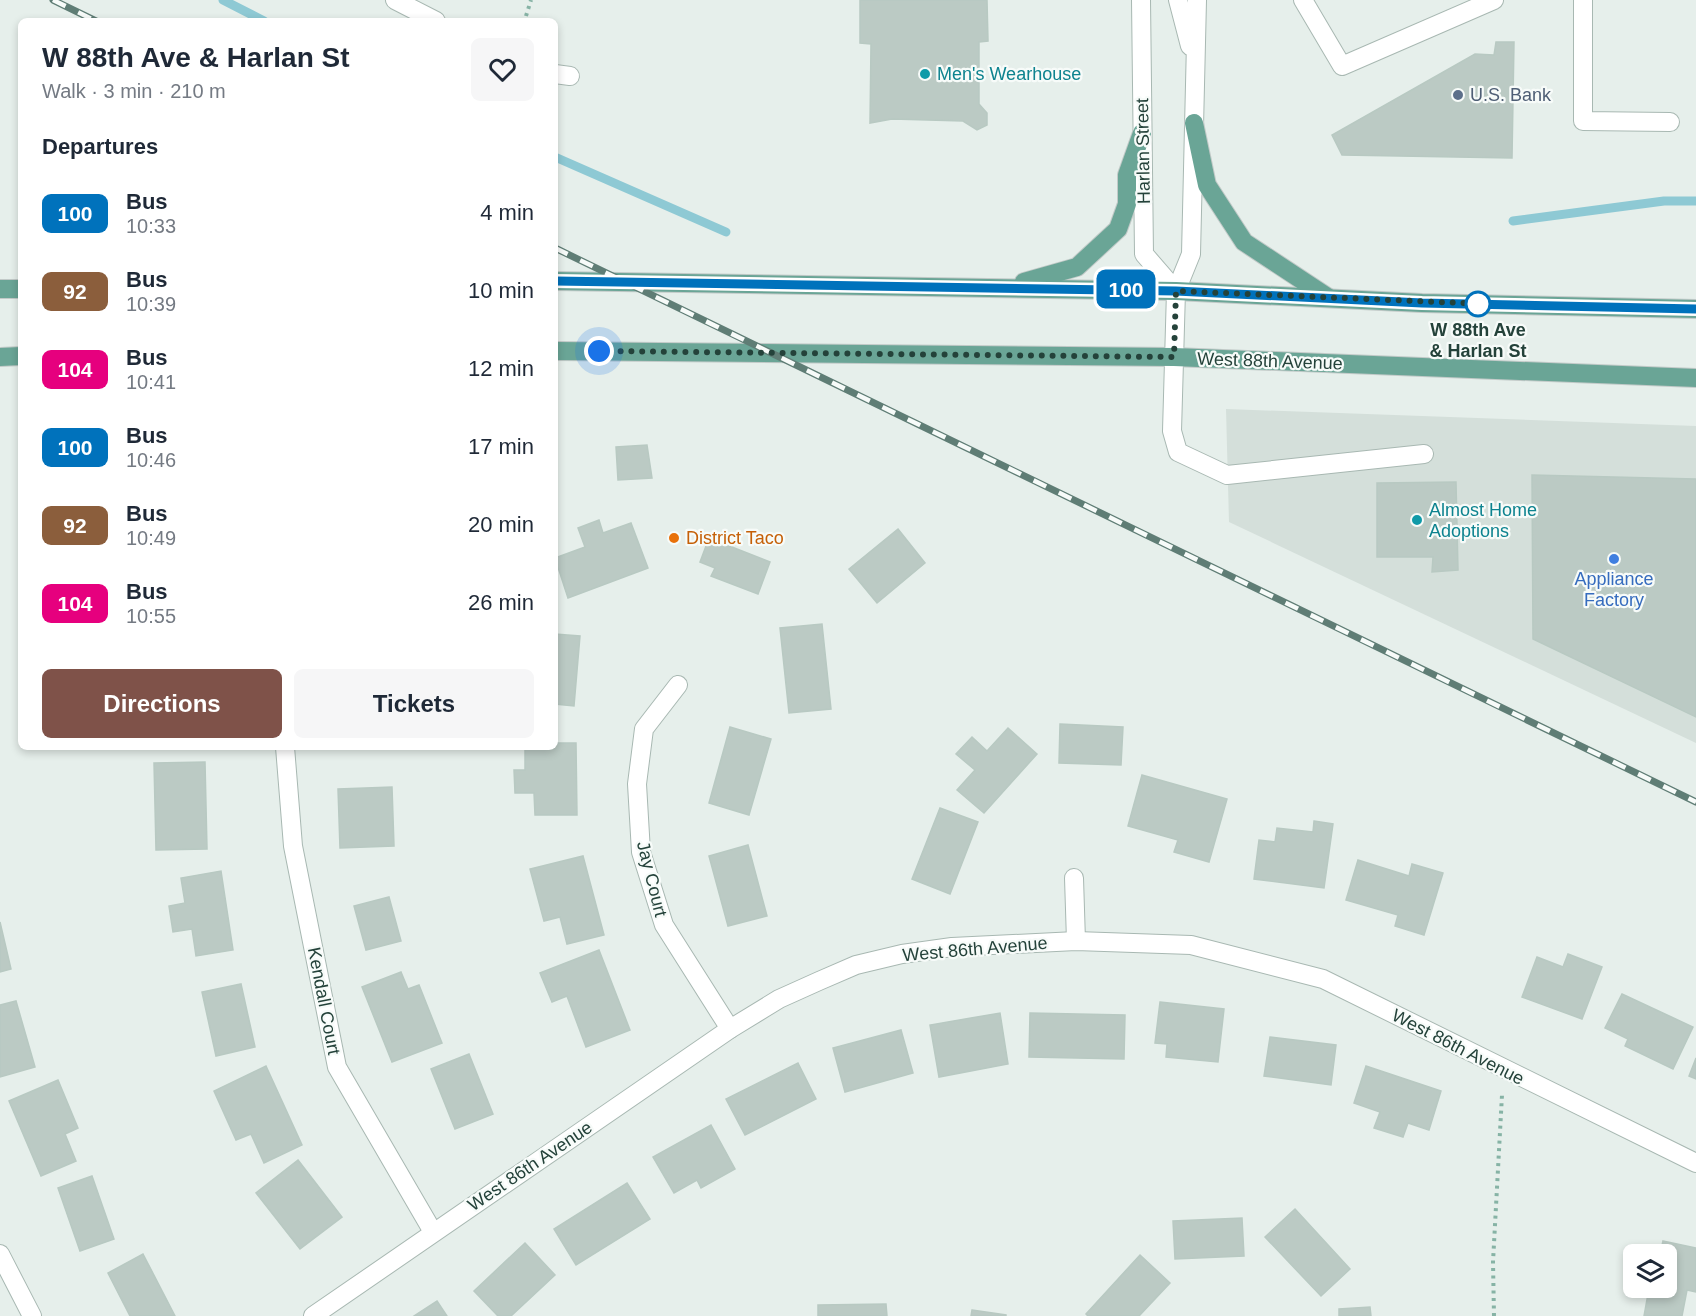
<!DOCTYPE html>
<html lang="en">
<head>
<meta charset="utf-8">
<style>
	:root { --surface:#fff; --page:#f6f6f7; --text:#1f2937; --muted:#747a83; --accent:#7f5249 }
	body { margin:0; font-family:Arial,sans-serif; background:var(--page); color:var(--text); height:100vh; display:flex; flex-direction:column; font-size:22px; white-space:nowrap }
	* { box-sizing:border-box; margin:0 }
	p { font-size:20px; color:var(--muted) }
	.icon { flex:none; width:33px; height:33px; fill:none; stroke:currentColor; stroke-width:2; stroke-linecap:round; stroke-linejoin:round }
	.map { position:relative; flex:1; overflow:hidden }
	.sheet { position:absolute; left:18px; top:18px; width:540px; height:732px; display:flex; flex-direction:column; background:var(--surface); border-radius:9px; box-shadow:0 3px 9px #0003 }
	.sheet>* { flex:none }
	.badge { padding:0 12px; border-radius:9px; font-size:21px; line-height:39px }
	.fabs { position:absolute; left:1623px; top:1244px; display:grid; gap:12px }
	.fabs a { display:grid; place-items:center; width:54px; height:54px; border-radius:9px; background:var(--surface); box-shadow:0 3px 9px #0003; font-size:30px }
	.you { position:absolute; width:30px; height:30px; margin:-15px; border:4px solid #fff; border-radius:50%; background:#1a73e8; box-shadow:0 0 0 9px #1a73e833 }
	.map>.badge { position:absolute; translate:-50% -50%; box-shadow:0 0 0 3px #fff }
	h2 { padding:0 24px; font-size:22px; line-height:54px }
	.round { display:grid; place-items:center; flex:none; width:63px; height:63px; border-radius:9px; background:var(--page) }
	.headline { display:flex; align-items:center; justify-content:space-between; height:102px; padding:0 24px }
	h1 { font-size:28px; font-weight:600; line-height:45px }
	.primary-button { display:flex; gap:12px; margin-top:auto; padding:12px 24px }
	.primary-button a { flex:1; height:69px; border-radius:9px; background:var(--accent); color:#fff; font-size:24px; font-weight:600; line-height:69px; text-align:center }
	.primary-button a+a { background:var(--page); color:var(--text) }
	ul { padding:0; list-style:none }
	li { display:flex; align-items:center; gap:18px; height:78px; padding:0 24px }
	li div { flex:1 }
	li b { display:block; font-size:22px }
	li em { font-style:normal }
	li .badge { min-width:66px; font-weight:700; text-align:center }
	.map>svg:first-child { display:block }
	.built { fill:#d4dfda }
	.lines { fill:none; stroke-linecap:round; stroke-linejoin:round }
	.stream { stroke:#8ec9d4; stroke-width:9 }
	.building { fill:#bbcac4; stroke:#b8c9c2; stroke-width:1.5 }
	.minor-casing { stroke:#a8b8b2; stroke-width:20 }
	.major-casing { stroke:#c2cac8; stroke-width:20 }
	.path { stroke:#86b3a5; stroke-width:4; stroke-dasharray:3 4.5; stroke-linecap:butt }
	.minor { stroke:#fff; stroke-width:18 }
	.major { stroke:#6aa596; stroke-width:18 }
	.rail-casing { stroke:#5f7d75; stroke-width:7 }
	.rail { stroke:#f7fbf9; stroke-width:4.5; stroke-dasharray:14; stroke-linecap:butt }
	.line-casing { stroke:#fff; stroke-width:14 }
	.line { stroke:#0072bc; stroke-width:9 }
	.walk { stroke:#24423a; stroke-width:6; stroke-dasharray:0 10.8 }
	.culture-dot { fill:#0f9aa8; stroke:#f7fbf9; stroke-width:2 }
	.service-dot { fill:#5c6f8a; stroke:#f7fbf9; stroke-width:2 }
	.stop-dot { fill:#fff; stroke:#0072bc; stroke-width:3 }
	.food-dot { fill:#e8710a; stroke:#f7fbf9; stroke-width:2 }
	.shop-dot { fill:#3f7fe0; stroke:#f7fbf9; stroke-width:2 }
	.labels { text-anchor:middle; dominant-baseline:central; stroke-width:4.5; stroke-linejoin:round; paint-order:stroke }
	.culture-label { font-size:18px; fill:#0d838f; stroke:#f7fbf9; text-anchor:start }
	.service-label { font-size:18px; fill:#4e5e75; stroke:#f7fbf9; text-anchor:start }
	.street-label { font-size:18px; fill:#24423a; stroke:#f7fbf9 }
	.stop-label { font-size:18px; font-weight:bold; fill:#24423a; stroke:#f7fbf9 }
	.food-label { font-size:18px; fill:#c56008; stroke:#f7fbf9; text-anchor:start }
	.shop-label { font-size:18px; fill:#366cbe; stroke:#f7fbf9 }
</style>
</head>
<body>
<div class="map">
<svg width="1696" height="1316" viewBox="0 0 1696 1316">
	<rect width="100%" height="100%" fill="#e6efeb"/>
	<polygon class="built" points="1226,409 1696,426 1696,743 1229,522"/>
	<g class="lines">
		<g class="stream">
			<polyline points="223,0 264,21"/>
			<polyline points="555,157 726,232"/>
			<polyline points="1513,221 1664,201 1696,201"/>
		</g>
	</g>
	<g class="building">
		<polygon points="860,0 987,0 988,41 979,42 979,104 987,113 987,125 977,130 963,121 892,119 870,123 871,44 860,43"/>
		<polygon points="1496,42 1514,42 1512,158 1342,155 1332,135 1475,54 1494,55"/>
		<polygon points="647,445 652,478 618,480 616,447"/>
		<polygon points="1532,475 1696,479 1696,717 1533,639"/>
		<polygon points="1456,482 1458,570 1432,572 1433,557 1377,557 1377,483"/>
		<polygon points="599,520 603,533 631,523 648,568 568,598 555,558 585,547 578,528"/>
		<polygon points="898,529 925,563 877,603 849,569"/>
		<polygon points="709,538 770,562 758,594 711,576 715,568 700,562"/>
		<polygon points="822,624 831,709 789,713 780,628"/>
		<polygon points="555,634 580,636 574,706 555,704"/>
		<polygon points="1060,724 1123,727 1121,765 1059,763"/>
		<polygon points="730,727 771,739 749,815 709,803"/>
		<polygon points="1008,728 1037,754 984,813 957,790 975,770 956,754 972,737 987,751"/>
		<polygon points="555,743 576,743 577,815 535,815 534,793 515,793 514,770 525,770 525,747 555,747"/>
		<polygon points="205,762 207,849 156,850 154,763"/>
		<polygon points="1142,775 1227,799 1209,862 1174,852 1178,840 1128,826"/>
		<polygon points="392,787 394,846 340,848 338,789"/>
		<polygon points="940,808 978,822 950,894 912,879"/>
		<polygon points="1314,821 1333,824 1324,888 1254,879 1259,840 1275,842 1277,828 1313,832"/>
		<polygon points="748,845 767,916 728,926 709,856"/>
		<polygon points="583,856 604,935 567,944 560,917 544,921 530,869"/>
		<polygon points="1358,860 1409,876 1412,864 1443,873 1424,935 1395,926 1398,915 1346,900"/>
		<polygon points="221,871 233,950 196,956 192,929 173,932 169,906 185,903 181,878"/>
		<polygon points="389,897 401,941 366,950 354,906"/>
		<polygon points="0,922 11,969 0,972"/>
		<polygon points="599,950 630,1030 586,1047 567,996 552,1002 540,973"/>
		<polygon points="1568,954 1602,967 1582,1019 1522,997 1537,957 1563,967"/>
		<polygon points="401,972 408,989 419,985 442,1043 392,1062 362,987"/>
		<polygon points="241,984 255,1047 216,1056 202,992"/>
		<polygon points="1622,994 1693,1027 1673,1069 1625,1046 1628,1039 1605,1028"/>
		<polygon points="16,1001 35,1067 0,1077 0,1005"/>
		<polygon points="1160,1002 1224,1009 1218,1062 1166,1057 1167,1044 1155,1043"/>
		<polygon points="1000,1013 1008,1064 939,1077 930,1025"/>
		<polygon points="1030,1013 1125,1015 1124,1059 1029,1057"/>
		<polygon points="901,1030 913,1073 845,1092 833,1048"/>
		<polygon points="1270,1037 1336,1045 1331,1085 1264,1076"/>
		<polygon points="469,1054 493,1114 455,1129 431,1069"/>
		<polygon points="1696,1058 1696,1079 1689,1076"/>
		<polygon points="798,1063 816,1099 745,1135 726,1099"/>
		<polygon points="266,1066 302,1145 264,1163 251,1134 236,1140 214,1091"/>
		<polygon points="1366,1066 1441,1091 1429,1130 1408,1123 1403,1137 1374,1128 1380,1112 1354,1103"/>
		<polygon points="58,1080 78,1128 65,1134 76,1161 41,1176 9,1101"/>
		<polygon points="711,1125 735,1169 701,1188 697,1180 674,1193 653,1157"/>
		<polygon points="298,1160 342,1217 300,1249 256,1193"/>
		<polygon points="92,1176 114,1239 80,1251 58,1188"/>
		<polygon points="627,1183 650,1219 576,1265 554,1229"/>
		<polygon points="1295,1209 1350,1269 1321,1296 1265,1237"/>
		<polygon points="1242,1218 1244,1256 1175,1259 1173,1221"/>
		<polygon points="1663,1241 1696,1248 1696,1292 1687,1290 1682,1316 1644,1316 1648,1294 1630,1290 1634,1273 1634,1287 1666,1287 1666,1254 1660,1254"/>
		<polygon points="525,1243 555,1275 511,1316 498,1316 474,1291"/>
		<polygon points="143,1254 175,1316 130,1316 108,1273"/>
		<polygon points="1140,1255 1170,1283 1139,1316 1088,1316 1086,1314"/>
		<polygon points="437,1301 447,1316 414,1316"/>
		<polygon points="886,1304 887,1316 818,1316 818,1305"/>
		<polygon points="1370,1307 1371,1316 1339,1316 1339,1309"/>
		<polygon points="972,1310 1006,1315 1006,1316 971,1316"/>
	</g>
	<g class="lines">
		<defs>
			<g id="minor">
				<polyline points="395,0 436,21"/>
				<polyline points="1141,0 1144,254 1176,291"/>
				<polyline points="1178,0 1190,46"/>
				<polyline points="1197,0 1191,254 1176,291 1172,431 1178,452 1227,475 1424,454"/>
				<polyline points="1303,0 1342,66 1494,0"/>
				<polyline points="1583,0 1583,121 1670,122"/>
				<polyline points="555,74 570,76"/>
				<polyline points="678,685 644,729 637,784 641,852 664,925 730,1029"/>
				<polyline points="285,747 293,846 337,1067 433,1232"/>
				<polyline points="1074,878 1076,941"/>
				<polyline points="0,1254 32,1316"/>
				<polyline points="313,1316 730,1029 779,999 819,981 856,965 902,954 952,947 1076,941 1191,945 1323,979 1696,1163"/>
			</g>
			<g id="major">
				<polyline points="1194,123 1207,185 1244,242 1329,298"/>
				<polyline points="555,281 1176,291 1422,303 1696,309"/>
				<polyline points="1024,282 1077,267 1118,229 1127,204 1127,175 1142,133"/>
				<polyline points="0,289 21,289"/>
				<polyline points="555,351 1174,357 1696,378"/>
				<polyline points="0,357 21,356"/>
			</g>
		</defs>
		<use href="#minor" class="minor-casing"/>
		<use href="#major" class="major-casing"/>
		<g class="path">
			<polyline points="526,16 531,0"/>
			<polyline points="1494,1316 1493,1262 1502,1095"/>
		</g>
		<use href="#minor" class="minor"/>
		<use href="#major" class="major"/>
		<defs>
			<g id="rail">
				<polyline points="53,0 96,21"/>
				<polyline points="555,248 1696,802"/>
			</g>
		</defs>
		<use href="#rail" class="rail-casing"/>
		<use href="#rail" class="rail"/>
	</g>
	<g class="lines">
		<defs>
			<polyline id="line" points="555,281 1176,291 1422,303 1696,309"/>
		</defs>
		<use href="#line" class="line-casing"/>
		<use href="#line" class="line"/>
		<polyline class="walk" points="599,351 1174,357 1176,291 1486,304 1478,304"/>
	</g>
	<g class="culture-dot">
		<circle cx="925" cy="74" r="6"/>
		<circle cx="1417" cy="520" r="6"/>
	</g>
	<circle class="service-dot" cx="1458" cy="95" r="6"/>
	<circle class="stop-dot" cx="1478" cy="304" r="12"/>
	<circle class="food-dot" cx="674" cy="538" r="6"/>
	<circle class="shop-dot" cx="1614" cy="559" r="6"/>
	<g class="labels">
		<g class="culture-label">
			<text x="937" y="74">Men's Wearhouse</text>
			<text x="1429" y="510">Almost Home<tspan x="1429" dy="21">Adoptions</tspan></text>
		</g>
		<g class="service-label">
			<text x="1470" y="95">U.S. Bank</text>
		</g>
		<g class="street-label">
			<text transform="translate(1143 151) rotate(-91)">Harlan Street</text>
			<text transform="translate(1270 361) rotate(2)">West 88th Avenue</text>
			<text transform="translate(652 879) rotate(76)">Jay Court</text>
			<text transform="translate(975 949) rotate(-5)">West 86th Avenue</text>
			<text transform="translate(324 1001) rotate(79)">Kendall Court</text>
			<text transform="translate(1458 1047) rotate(27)">West 86th Avenue</text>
			<text transform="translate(530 1166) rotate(-34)">West 86th Avenue</text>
		</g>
		<g class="stop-label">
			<text x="1478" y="330">W 88th Ave<tspan x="1478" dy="21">&amp; Harlan St</tspan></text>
		</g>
		<g class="food-label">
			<text x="686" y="538">District Taco</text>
		</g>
		<g class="shop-label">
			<text x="1614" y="579">Appliance<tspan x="1614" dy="21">Factory</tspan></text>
		</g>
	</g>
</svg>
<div class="fabs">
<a><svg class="icon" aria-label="layers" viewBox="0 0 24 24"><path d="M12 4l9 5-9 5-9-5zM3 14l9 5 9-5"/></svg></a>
</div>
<div class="you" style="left:599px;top:351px"></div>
<b class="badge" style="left:1126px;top:289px;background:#0072bc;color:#fff">100</b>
<section class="sheet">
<div class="headline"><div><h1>W 88th Ave &amp; Harlan St</h1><p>Walk · 3 min · 210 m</p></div><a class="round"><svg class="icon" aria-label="heart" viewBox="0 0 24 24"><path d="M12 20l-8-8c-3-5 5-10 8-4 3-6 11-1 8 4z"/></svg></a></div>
<h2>Departures</h2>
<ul>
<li><span class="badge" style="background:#0072bc;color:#fff">100</span><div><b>Bus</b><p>10:33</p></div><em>4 min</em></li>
<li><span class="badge" style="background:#8b5e3c;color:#fff">92</span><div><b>Bus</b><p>10:39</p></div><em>10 min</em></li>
<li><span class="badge" style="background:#e6007e;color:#fff">104</span><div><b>Bus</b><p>10:41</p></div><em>12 min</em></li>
<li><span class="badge" style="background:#0072bc;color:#fff">100</span><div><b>Bus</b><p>10:46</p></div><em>17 min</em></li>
<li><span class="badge" style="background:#8b5e3c;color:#fff">92</span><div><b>Bus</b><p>10:49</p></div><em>20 min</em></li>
<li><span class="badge" style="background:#e6007e;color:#fff">104</span><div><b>Bus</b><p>10:55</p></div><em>26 min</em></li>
</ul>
<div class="primary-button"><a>Directions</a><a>Tickets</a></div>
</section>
</div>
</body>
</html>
